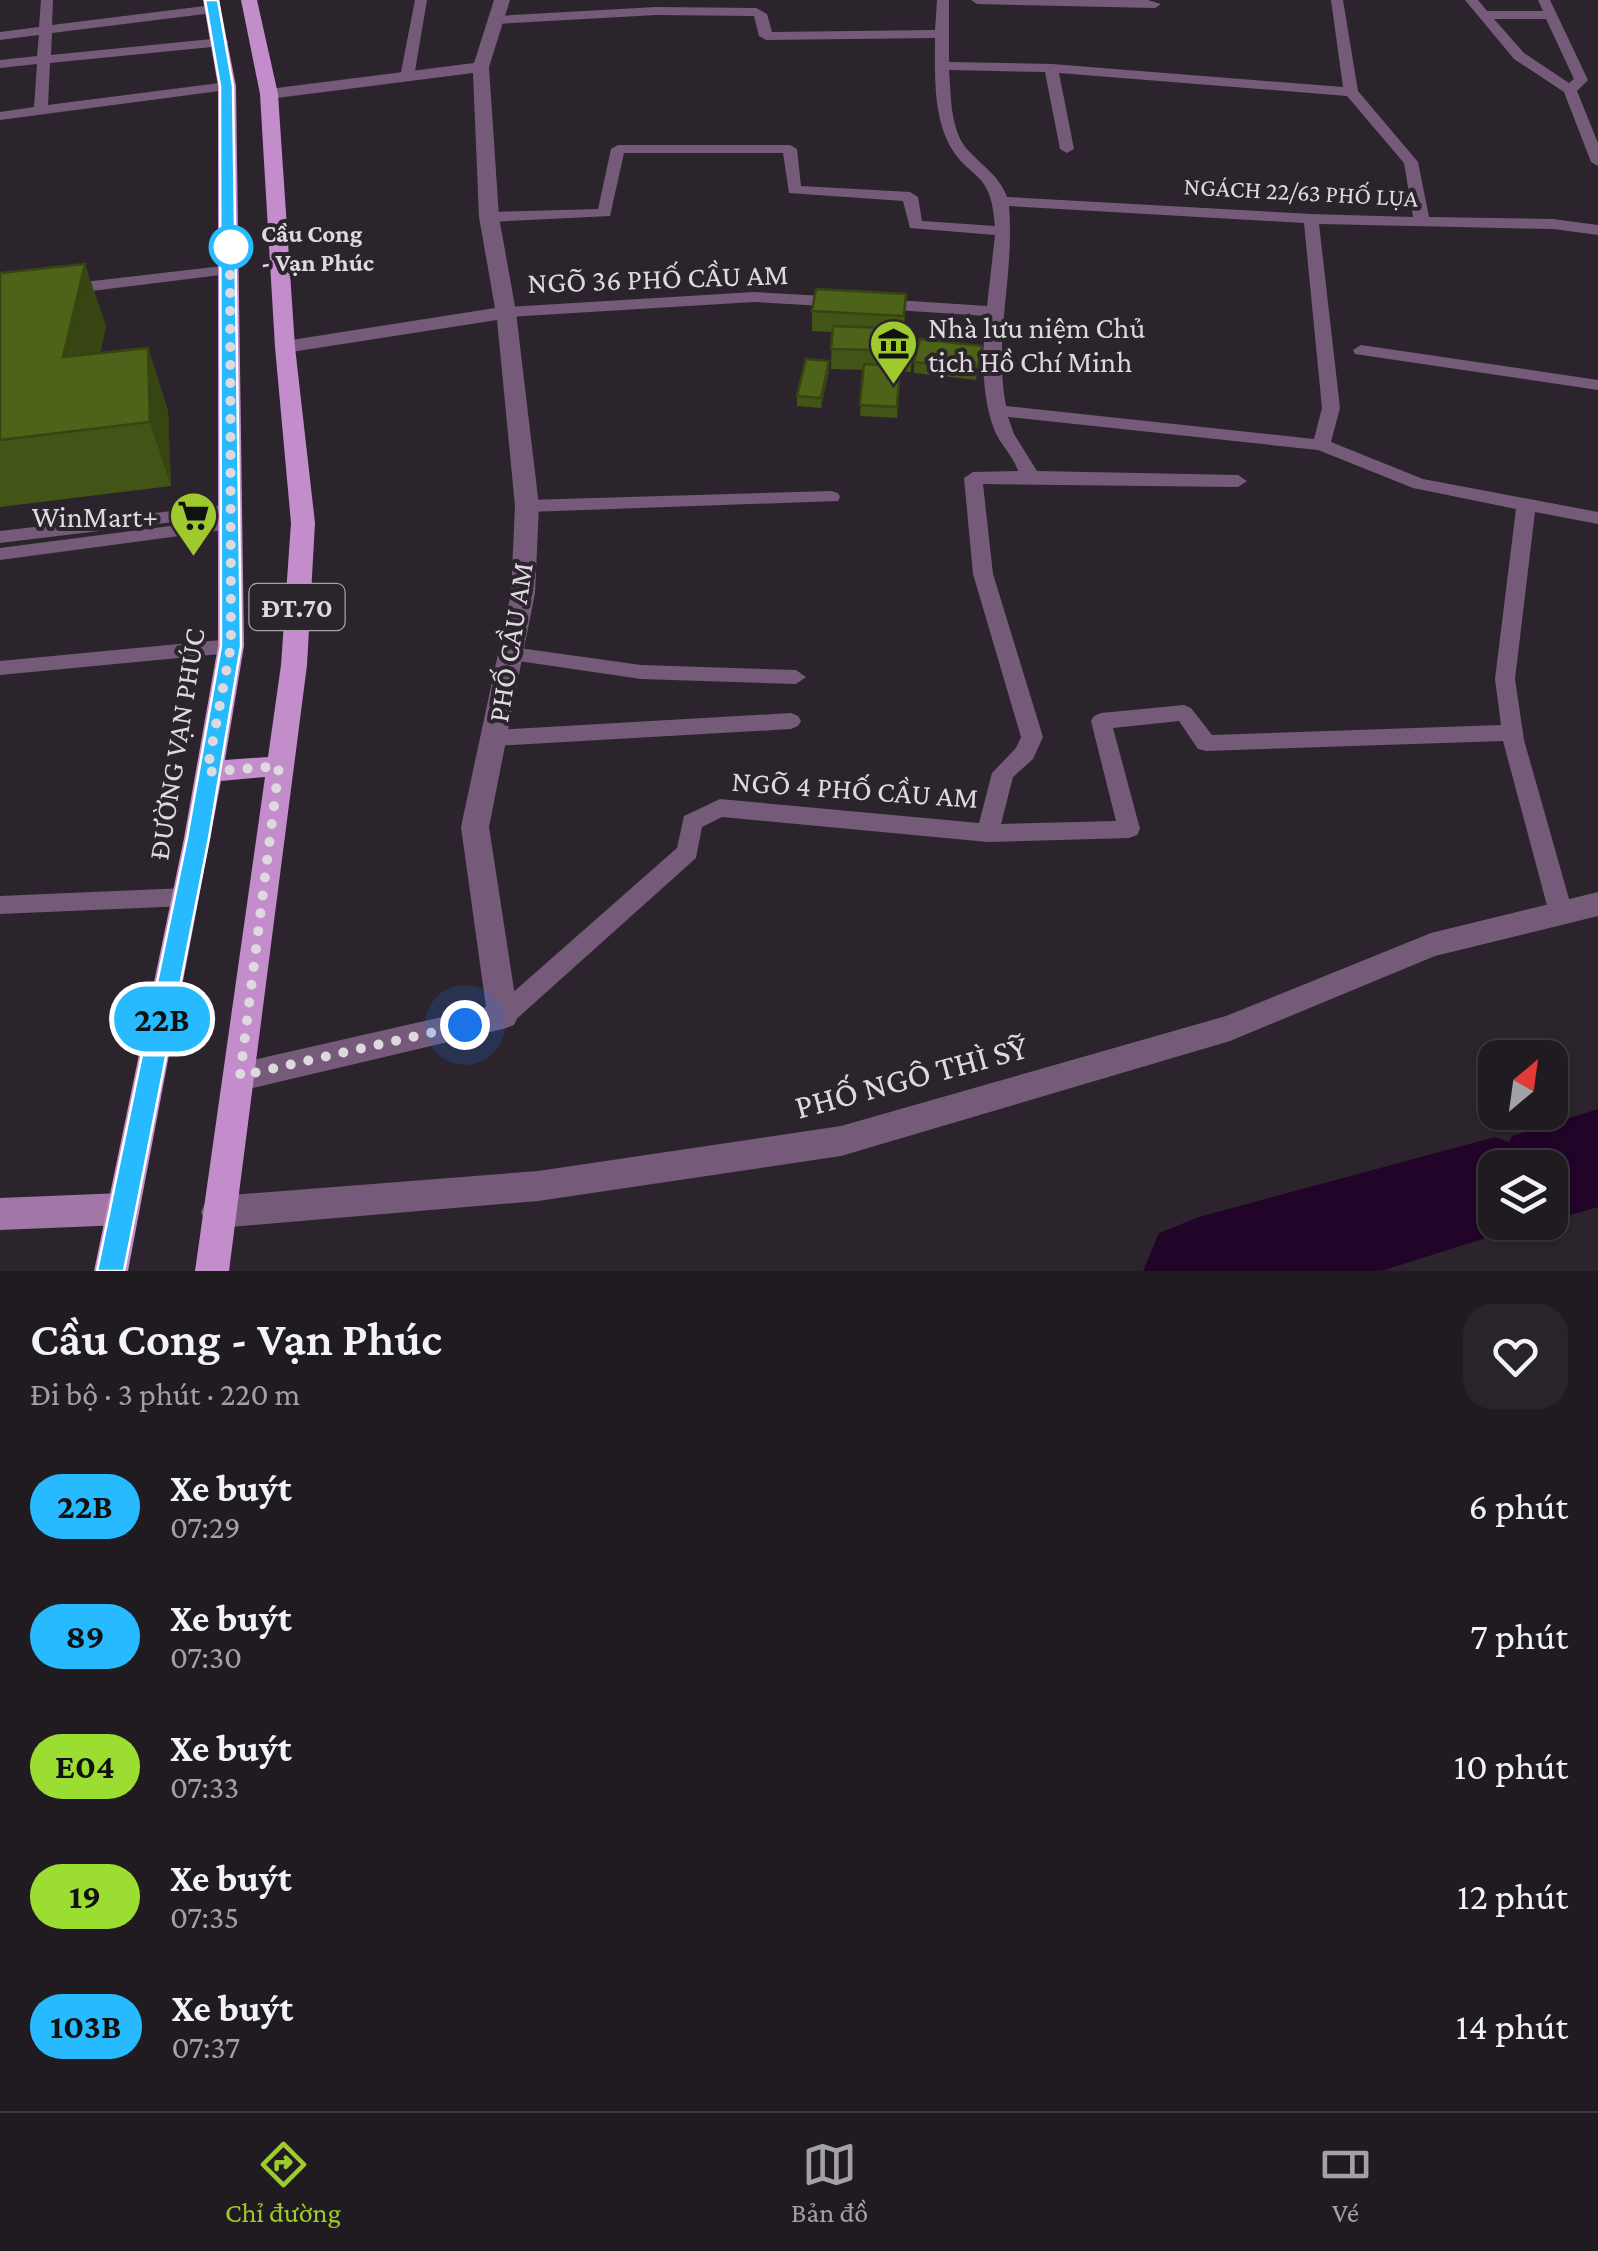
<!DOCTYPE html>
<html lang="vi">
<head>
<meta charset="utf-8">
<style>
	:root { --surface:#201b21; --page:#28242a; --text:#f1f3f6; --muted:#a2a1a5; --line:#3d393f; --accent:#9fca2d }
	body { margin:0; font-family:"Crimson Pro",serif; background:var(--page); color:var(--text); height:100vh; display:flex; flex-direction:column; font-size:38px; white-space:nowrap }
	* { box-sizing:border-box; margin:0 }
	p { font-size:32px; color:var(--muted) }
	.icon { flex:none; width:55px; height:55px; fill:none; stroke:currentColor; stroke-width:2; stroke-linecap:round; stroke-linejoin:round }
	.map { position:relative; height:1271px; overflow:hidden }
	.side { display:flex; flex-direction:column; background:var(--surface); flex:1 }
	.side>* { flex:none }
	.badge { padding:0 20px; border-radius:32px; font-size:35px; line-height:65px }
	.needle { width:65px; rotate:29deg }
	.controls { position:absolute; left:1478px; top:1040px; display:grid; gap:20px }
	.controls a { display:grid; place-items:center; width:90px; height:90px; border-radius:20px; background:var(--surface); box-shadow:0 2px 8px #0004,0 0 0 2px var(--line); font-size:50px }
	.you { position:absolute; width:50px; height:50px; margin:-25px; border:8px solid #fff; border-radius:50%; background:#1a73e8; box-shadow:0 0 0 15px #1a73e833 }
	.map>.badge { position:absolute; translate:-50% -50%; box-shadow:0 0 0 5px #fff }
	.round { display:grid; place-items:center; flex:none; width:105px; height:105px; border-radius:30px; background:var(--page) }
	.head { display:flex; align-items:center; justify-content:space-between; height:170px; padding:0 30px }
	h1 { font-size:48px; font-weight:600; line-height:75px }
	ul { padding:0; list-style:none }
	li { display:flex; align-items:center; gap:30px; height:130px; padding:0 30px }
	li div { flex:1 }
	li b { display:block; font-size:38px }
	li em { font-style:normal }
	li .badge { min-width:110px; font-weight:700; text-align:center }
	.tab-bar { display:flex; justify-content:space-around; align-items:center; height:140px; border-top:2px solid var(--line); background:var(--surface); font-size:28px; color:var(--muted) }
	.tab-bar a { display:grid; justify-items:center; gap:5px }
	.tab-bar .active { color:var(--accent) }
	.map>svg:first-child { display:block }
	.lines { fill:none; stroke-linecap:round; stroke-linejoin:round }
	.river { fill:#210427; fill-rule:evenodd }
	.lane { fill:#755b79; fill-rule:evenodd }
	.street { fill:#755b79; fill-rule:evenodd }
	.secondary { fill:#a177a8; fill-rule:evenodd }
	.primary { fill:#c38dcc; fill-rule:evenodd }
	.wall { fill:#425516 }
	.shaded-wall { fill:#364512 }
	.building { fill:#4d6319; stroke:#364512; stroke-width:2.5 }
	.line { fill:#27baff; stroke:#fff; stroke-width:2.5 }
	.walk { stroke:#ddd9de; stroke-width:10; stroke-dasharray:0 18 }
	.stop-dot { fill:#fff; stroke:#27baff; stroke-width:5 }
	.labels { text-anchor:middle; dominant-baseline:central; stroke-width:8; stroke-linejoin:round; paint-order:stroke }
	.far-street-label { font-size:25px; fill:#ddd9de; stroke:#2b242c }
	.far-stop-label { font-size:25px; font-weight:bold; fill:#ddd9de; stroke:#2b242c; text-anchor:start }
	.shield { fill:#2b242c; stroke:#a8a3a9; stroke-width:2.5 }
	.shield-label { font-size:28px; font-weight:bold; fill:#ddd9de }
	.street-label { font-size:30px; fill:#ddd9de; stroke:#2b242c }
	.poi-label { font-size:30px; fill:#ddd9de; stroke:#2b242c; text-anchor:start }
	.near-street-label { font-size:35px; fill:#ddd9de; stroke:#2b242c }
</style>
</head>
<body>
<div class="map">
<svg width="1598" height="1271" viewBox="0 0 1598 1271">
	<rect width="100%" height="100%" fill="#2b242c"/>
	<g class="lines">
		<polygon class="river" points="1598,1109 1598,1207 1550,1221 1550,1168 1495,1168 1495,1222 1533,1223 1381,1271 1143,1271 1159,1233 1199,1217 1495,1137 1509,1142 1512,1136"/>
		<g class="lane">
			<polygon points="41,0 53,0 52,25 213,5 219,9 213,13 52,33 51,55 222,38 229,42 222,46 50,63 48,105 227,82 234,86 227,90 0,120 0,112 34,107 37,64 0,68 0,60 37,56 39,35 0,40 0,32 39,27"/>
			<polygon points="415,0 427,0 414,77 407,81 400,77"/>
			<path d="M937,0H949V62L1052,64L1343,87L1331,0H1343L1358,91L1418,162L1429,217L1553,219L1598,225V235L1553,229L1319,224L1340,408L1331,442L1423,479L1598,512V524L1535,512L1515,679L1524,740L1573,913L1569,920L1561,922L1553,920L1549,913L1503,741L1206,751L1198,749L1179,721L1113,728L1140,829L1137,835L1129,838L988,842L722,817L702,827L696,858L512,1023L503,1026L494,1023L491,1016L494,1009L677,848L684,816L720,799L979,823L992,773L1016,748L1021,737L973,574L964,478L973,472L1018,471C1013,455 1000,445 994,429C981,394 982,352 986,316L880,309L872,304L880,299L987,306L995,235L910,228L903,201L789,193L783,153H624L610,216L489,222L481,217L489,212L598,209L611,149L618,145H790L797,149L801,186L910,192L918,197L922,221L995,226C991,165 967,182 947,140C933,110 935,70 935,38L766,40L759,36L754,16L656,15L496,24L489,20L496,16L656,7L756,8L767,14L772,32L935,30ZM949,70L1045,72L1060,149L1067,153L1074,149L1059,73L1347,96L1404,163L1413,217L1311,214L1007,197C999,175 981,165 966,148C950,128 951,94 949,70ZM1009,206L1304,223L1322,408L1314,439L1006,406C993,338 1015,274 1009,206ZM1008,417L1318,450L1413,488L1516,509L1495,679L1501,725L1212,735L1191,708L1184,705L1101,713L1094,716L1091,721L1116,821L1001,824L1013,777L1033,759L1043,737L993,574L983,484L1238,487L1247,481L1238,475L1037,471L1014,434Z"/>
			<polygon points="971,0 1148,0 1161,4 1155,8 977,4"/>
			<path d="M1465,0H1478L1487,11H1543L1538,0H1550L1588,80L1577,91L1598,143V166L1591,162L1564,92L1514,59ZM1494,19H1546L1574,79L1569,83L1524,53Z"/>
			<polygon points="231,265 237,267 237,273 67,294 59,289 67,284"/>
			<polygon points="754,292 841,297 849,302 841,307 754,302 506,317 498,312 506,307"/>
			<polygon points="1361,345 1598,380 1598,390 1355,354 1353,350"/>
			<polygon points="831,491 838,493 840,497 838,501 527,512 518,506 527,500"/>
			<polygon points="232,504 241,510 239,514 0,543 0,531"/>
			<polygon points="232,518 241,524 239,528 0,560 0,548"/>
			<polygon points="231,639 241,646 231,653 0,675 0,661"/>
			<polygon points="512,647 641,665 796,670 806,677 796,684 641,679 505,659 502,654"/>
			<polygon points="791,713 798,716 801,721 798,726 791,729 493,746 486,744 482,738 486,732 493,730"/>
			<polygon points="186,888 194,890 197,897 194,904 186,906 0,914 0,896"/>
		</g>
		<g class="street">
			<polygon points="494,0 510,0 489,67 499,217 516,312 539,506 535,593 489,827 518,1016 514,1025 503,1029 240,1091 229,1087 224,1077 229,1067 240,1063 486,1007 461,827 511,593 515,506 497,320 285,353 275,347 285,341 495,308 479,217 473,73 269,99 260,94 269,89 474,63"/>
			<polygon points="1598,892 1598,916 1435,956 1230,1041 841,1156 538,1201 218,1228 206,1223 201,1212 206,1201 218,1196 538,1171 841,1126 1226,1016 1431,933"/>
		</g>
		<polygon class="secondary" points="122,1193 134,1198 139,1209 134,1220 122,1225 0,1230 0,1198"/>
		<polygon class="primary" points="203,0 219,0 236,86 244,646 225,760 268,757 281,665 291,523 275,347 260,94 241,0 257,0 278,94 295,347 315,523 307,665 229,1271 195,1271 265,777 221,781 128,1271 94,1271 184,838 218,646 218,86"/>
	</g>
	<g class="wall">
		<polygon points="0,273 106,326 100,353 148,348 168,411 171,486 0,507"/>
		<polygon points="906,294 904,328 912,351 911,372 900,371 897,418 860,416 863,370 831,369 832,332 812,331 812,311"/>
		<polygon points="982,346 976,380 914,373 914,362"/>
		<polygon points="829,361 829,371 821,408 797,406 797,396"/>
	</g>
	<g class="shaded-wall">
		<polygon points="85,264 106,326 86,420 63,357"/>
		<polygon points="148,348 168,411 171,486 150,422"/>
		<polygon points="829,361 829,371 821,408 821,398"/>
	</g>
	<g class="building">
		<polygon points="85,264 63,357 148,348 150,422 0,440 0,273"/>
		<polygon points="816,289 906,294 904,316 812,311"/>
		<polygon points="833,326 912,329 912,351 831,349"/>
		<polygon points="920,339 982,346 977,369 914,362"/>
		<polygon points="806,359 829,361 821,398 797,396"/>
		<polygon points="864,364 900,366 897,407 860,405"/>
	</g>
	<polygon class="line" points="205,0 218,0 233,86 241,646 209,838 124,1271 97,1271 187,838 221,646 220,86"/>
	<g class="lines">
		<polyline class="walk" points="231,247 230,234 231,646 207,772 279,766 240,1076 465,1025"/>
	</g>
	<defs>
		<symbol id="museum-pin" viewBox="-11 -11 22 30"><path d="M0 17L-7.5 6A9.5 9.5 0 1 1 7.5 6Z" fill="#9fca2d" stroke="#2b242c"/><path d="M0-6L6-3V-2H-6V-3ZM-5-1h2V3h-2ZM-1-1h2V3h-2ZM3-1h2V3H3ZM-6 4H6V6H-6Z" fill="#111"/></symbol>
		<symbol id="supermarket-pin" viewBox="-11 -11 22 30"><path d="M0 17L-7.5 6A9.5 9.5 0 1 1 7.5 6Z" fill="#9fca2d" stroke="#2b242c"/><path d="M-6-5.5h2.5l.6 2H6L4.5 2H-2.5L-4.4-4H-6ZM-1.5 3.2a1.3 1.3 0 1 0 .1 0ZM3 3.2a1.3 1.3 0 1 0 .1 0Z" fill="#111"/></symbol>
	</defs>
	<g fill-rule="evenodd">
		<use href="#museum-pin" x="866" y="316" width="55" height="75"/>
		<use href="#supermarket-pin" x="166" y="488" width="55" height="75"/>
	</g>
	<circle class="stop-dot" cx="231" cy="247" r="20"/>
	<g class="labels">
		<g class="far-street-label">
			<text transform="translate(1301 192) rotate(3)">NGÁCH 22/63 PHỐ LỤA</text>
		</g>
		<g class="far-stop-label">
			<text x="261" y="233">Cầu Cong<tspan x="261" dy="29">- Vạn Phúc</tspan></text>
		</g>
		<rect class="shield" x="249.5" y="584" width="95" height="46" rx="8"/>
		<g class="shield-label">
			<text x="297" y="607">ĐT.70</text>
		</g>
		<g class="street-label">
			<text transform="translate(658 278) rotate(-2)">NGÕ 36 PHỐ CẦU AM</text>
			<text transform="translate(510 642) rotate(-81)">PHỐ CẦU AM</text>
			<text transform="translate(176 744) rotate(-81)">ĐƯỜNG VẠN PHÚC</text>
			<text transform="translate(855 789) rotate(4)">NGÕ 4 PHỐ CẦU AM</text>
		</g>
		<g class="poi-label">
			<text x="928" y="327">Nhà lưu niệm Chủ<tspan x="928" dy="34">tịch Hồ Chí Minh</tspan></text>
			<text x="158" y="516" text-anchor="end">WinMart+</text>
		</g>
		<g class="near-street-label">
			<text transform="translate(911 1077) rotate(-15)">PHỐ NGÔ THÌ SỸ</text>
		</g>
	</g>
</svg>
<div class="controls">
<a><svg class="needle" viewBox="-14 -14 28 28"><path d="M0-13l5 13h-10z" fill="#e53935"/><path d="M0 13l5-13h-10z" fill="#a2a1a5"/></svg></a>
<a><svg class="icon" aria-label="layers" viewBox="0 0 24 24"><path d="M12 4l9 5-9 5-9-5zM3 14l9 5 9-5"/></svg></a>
</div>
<div class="you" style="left:465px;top:1025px"></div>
<b class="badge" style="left:162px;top:1019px;background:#27baff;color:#111">22B</b>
</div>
<section class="side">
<div class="head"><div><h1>Cầu Cong - Vạn Phúc</h1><p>Đi bộ · 3 phút · 220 m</p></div><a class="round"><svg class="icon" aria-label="heart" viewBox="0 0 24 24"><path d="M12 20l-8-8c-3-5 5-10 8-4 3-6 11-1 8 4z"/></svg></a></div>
<ul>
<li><span class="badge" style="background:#27baff;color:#111">22B</span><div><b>Xe buýt</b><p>07:29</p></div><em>6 phút</em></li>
<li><span class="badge" style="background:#27baff;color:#111">89</span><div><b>Xe buýt</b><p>07:30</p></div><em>7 phút</em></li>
<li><span class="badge" style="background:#9cdd31;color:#111">E04</span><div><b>Xe buýt</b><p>07:33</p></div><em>10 phút</em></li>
<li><span class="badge" style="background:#9cdd31;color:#111">19</span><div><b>Xe buýt</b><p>07:35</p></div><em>12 phút</em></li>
<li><span class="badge" style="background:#27baff;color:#111">103B</span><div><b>Xe buýt</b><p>07:37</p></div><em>14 phút</em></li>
</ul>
</section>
<nav class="tab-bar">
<a class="active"><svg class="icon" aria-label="directions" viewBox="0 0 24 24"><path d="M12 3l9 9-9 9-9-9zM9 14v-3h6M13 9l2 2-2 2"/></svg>Chỉ đường</a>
<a><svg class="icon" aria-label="map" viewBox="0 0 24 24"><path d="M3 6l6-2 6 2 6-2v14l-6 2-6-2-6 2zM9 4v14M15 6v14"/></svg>Bản đồ</a>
<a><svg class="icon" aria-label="tickets" viewBox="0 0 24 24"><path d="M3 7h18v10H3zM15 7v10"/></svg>Vé</a>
</nav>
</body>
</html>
